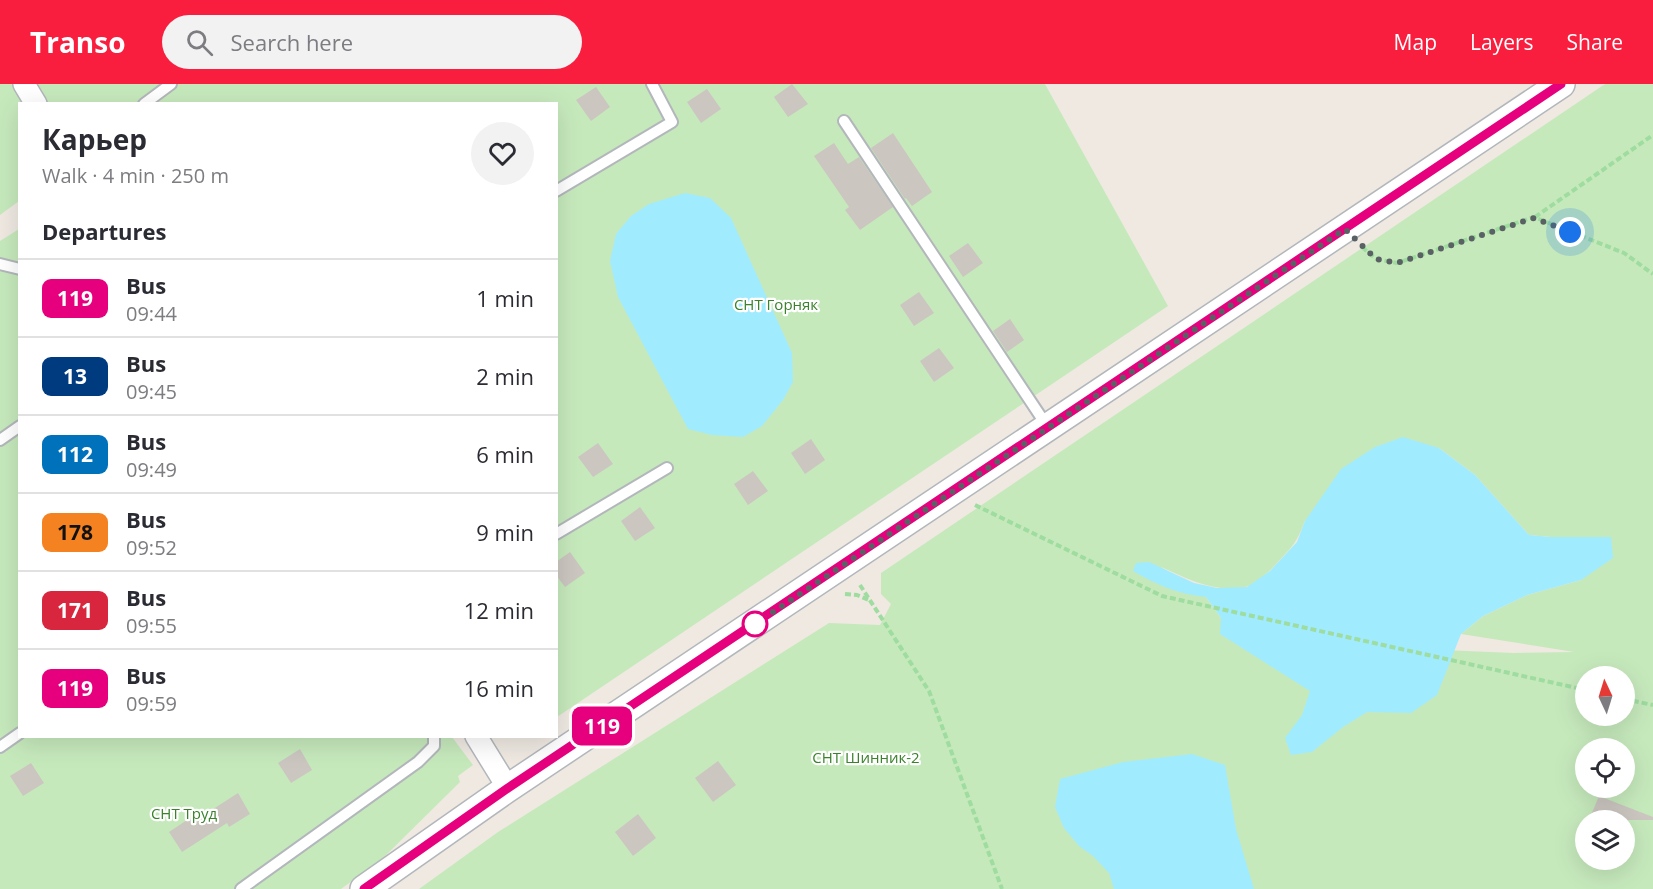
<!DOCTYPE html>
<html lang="en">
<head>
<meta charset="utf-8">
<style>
	:root { --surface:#fff; --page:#f2f2f3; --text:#2b2b33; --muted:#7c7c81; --line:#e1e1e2; --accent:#f91e3d }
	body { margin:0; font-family:"Open Sans",sans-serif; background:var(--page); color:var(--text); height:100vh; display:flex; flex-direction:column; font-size:22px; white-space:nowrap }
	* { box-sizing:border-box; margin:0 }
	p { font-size:20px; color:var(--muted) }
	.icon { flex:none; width:33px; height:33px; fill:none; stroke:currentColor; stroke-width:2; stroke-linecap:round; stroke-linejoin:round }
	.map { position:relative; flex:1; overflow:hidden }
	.details { position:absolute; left:18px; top:18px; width:540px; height:636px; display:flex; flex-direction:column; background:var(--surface); border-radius:0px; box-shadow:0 6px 24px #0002 }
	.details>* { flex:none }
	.badge { padding:0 12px; border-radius:9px; font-size:21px; line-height:39px }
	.needle { width:39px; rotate:356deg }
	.tools { position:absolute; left:1575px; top:582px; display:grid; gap:12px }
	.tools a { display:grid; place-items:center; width:60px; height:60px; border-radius:50%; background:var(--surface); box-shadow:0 6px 24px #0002; font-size:30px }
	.you { position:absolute; width:30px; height:30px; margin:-15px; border:4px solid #fff; border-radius:50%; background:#1a73e8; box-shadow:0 0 0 9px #1a73e833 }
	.map>.badge { position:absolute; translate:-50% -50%; box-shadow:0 0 0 3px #fff }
	h2 { padding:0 24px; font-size:22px; line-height:54px }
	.round { display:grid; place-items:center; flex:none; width:63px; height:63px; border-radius:32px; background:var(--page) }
	.headline { display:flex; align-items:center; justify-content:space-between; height:102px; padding:0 24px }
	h1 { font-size:28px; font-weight:700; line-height:45px }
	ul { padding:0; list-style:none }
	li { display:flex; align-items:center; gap:18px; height:78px; padding:0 24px; border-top:2px solid var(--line) }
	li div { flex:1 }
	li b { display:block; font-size:22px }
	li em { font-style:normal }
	li .badge { min-width:66px; font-weight:700; text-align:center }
	header { display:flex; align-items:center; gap:36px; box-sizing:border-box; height:84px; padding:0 30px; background:var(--accent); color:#fff }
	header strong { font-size:28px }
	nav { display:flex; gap:33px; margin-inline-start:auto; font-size:21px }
	.search { width:420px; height:54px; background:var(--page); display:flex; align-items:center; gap:15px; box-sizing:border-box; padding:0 21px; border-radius:33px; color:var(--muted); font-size:22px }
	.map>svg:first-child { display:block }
	.green { fill:#c6e9bc; fill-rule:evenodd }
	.water { fill:#a1ebff }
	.building { fill:#ccc6c1 }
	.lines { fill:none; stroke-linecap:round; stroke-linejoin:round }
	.service-casing { stroke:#b3b7bb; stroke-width:14 }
	.minor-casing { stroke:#b3b7bb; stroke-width:24 }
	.tertiary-casing { stroke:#b3b7bb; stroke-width:30 }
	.path { stroke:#9edca0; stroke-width:4; stroke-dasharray:6 3; stroke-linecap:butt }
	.service { stroke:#fff; stroke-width:10 }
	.minor { stroke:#fff; stroke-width:21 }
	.tertiary { stroke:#fff; stroke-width:27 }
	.line-casing { stroke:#fff; stroke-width:14 }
	.line { stroke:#e6007e; stroke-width:9 }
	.walk { stroke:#5a6164; stroke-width:6; stroke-dasharray:0 10.8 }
	.stop-dot { fill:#fff; stroke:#e6007e; stroke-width:3 }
	.labels { text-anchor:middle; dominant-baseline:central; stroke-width:4.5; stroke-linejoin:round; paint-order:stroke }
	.park-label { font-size:15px; fill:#3a822c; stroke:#fff }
</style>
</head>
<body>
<header>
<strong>Transo</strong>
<div class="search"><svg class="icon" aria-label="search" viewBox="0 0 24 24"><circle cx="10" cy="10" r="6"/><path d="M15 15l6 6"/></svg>Search here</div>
<nav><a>Map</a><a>Layers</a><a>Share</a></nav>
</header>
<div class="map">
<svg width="1653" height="805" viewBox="0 0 1653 805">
	<rect width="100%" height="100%" fill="#efe9e2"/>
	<g class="green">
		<polygon points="0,0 1045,0 1168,222 557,633 556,20 20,20 19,117 0,131"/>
		<path d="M1605,0H1653V805H419L498,748L829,539L880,541L891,520L881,510V489ZM1439,364L1475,391L1529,451L1551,453L1581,496L1527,511L1483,532L1461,550L1574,568L1514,569L1231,557L1221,534L1206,513L1161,483C1188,495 1214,509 1245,503C1256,501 1270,487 1278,478C1293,462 1297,458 1305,437ZM1586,592H1624V632H1586ZM1586,664H1624V704H1586ZM1586,736H1624V776H1586Z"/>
		<polygon points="19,145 20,652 452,653 473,681 458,692 460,698 381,776 341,805 0,805 0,157"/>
	</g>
	<g class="water">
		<polygon points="685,109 710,114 731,134 792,269 793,298 783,316 762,342 743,353 712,351 688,345 618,213 610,177 616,150 631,132 649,120"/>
		<path d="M1403,353L1439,364L1475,391L1529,451L1551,453H1611L1613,474L1581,496L1527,511L1483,532L1461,550L1437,611L1411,629L1367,628L1343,643L1312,668L1291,671L1285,654L1302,631L1310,607L1220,550L1221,534L1206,513C1178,510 1157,501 1133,487L1136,479L1149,478L1194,499L1217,504L1247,503L1270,487L1297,458L1305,437L1341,385L1375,363Z"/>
		<polygon points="1192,670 1225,681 1236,745 1254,805 1114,805 1109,789 1093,772 1079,762 1064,744 1055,723 1060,695 1123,678"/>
	</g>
	<g class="building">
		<polygon points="792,0 808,20 788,33 774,13"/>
		<polygon points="596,3 610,23 591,37 576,16"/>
		<polygon points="707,5 721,25 701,39 687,18"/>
		<polygon points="893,49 932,108 912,122 906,114 905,115 871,64"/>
		<polygon points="834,59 848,80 859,73 893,123 860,146 845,126 849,123 814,72"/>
		<polygon points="968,159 983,179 963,193 949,172"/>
		<polygon points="919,208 934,229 914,242 900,221"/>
		<polygon points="1010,235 1024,256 1007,268 993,247"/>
		<polygon points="939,264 954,284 934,298 920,277"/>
		<polygon points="811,355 825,376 805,390 791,369"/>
		<polygon points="598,359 613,380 593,393 578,373"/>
		<polygon points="753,387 768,407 748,421 734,400"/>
		<polygon points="640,423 655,444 635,457 621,437"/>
		<polygon points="570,468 585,489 565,503 556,491 556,478"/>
		<polygon points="300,665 312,686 291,699 278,679"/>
		<polygon points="718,677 736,701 713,718 695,694"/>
		<polygon points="31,679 44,699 23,712 10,692"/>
		<polygon points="238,709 250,730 229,743 227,739 182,768 169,748 190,734 193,738"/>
		<polygon points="1599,712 1653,733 1653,736 1589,736"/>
		<polygon points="638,730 656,754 633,772 615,748"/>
	</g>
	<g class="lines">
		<defs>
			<g id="service">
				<polyline points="144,20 171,0"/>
				<polyline points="844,37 1047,342"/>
				<polyline points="556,107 672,38 652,0"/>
				<polyline points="0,180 20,185"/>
				<polyline points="0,356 20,342"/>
				<polyline points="556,450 667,384"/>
				<polyline points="0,663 20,649"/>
				<polyline points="241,805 418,678 434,662 434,652"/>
			</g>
			<g id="minor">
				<polyline points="24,0 36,20"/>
				<polyline points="476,652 508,704"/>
			</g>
			<polyline id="tertiary" points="364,805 508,704 1561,0"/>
		</defs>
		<use href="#service" class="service-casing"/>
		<use href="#minor" class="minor-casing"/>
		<use href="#tertiary" class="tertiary-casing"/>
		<g class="path">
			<polyline points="1535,133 1653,51"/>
			<polyline points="1362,163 1376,175 1397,179 1534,133 1624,169 1653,190"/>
			<polyline points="975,421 1162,512 1586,606"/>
			<polyline points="860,501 929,607 1002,805"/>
			<polyline points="845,510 857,511 869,516"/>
			<polyline points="1624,615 1653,621"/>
		</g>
		<use href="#service" class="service"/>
		<use href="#minor" class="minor"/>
		<use href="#tertiary" class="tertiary"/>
	</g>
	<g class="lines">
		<defs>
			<polyline id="line" points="364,805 508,704 1561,0"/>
		</defs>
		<use href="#line" class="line-casing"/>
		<use href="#line" class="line"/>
		<polyline class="walk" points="755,540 1345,145 1376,175 1397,179 1534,134 1570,148"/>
	</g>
	<circle class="stop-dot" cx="755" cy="540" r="12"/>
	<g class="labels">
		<g class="park-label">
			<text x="776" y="220">СНТ Горняк</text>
			<text x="866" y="673">СНТ Шинник-2</text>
			<text x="184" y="729">СНТ Труд</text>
		</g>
	</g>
</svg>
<div class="tools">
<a><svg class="needle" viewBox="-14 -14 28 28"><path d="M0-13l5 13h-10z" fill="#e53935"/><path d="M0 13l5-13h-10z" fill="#7c7c81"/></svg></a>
<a><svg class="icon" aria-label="locate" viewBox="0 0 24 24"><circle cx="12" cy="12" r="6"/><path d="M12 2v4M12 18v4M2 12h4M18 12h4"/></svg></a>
<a><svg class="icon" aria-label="layers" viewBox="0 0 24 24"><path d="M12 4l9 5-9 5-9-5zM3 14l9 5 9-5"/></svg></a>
</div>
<div class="you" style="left:1570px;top:148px"></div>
<b class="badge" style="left:602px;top:642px;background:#e6007e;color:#fff">119</b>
<section class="details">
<div class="headline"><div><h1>Карьер</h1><p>Walk · 4 min · 250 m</p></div><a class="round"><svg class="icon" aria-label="heart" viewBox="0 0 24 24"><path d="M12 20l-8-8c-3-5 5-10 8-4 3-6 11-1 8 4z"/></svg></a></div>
<h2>Departures</h2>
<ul>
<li><span class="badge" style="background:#e6007e;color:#fff">119</span><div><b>Bus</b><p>09:44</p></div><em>1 min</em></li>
<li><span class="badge" style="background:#003b80;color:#fff">13</span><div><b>Bus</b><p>09:45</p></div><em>2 min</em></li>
<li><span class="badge" style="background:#0072bc;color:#fff">112</span><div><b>Bus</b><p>09:49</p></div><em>6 min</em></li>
<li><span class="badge" style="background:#f58220;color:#111">178</span><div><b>Bus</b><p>09:52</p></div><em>9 min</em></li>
<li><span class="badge" style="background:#d7263d;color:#fff">171</span><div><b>Bus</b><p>09:55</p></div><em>12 min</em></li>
<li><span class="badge" style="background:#e6007e;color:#fff">119</span><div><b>Bus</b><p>09:59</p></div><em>16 min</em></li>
</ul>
</section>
</div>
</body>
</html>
